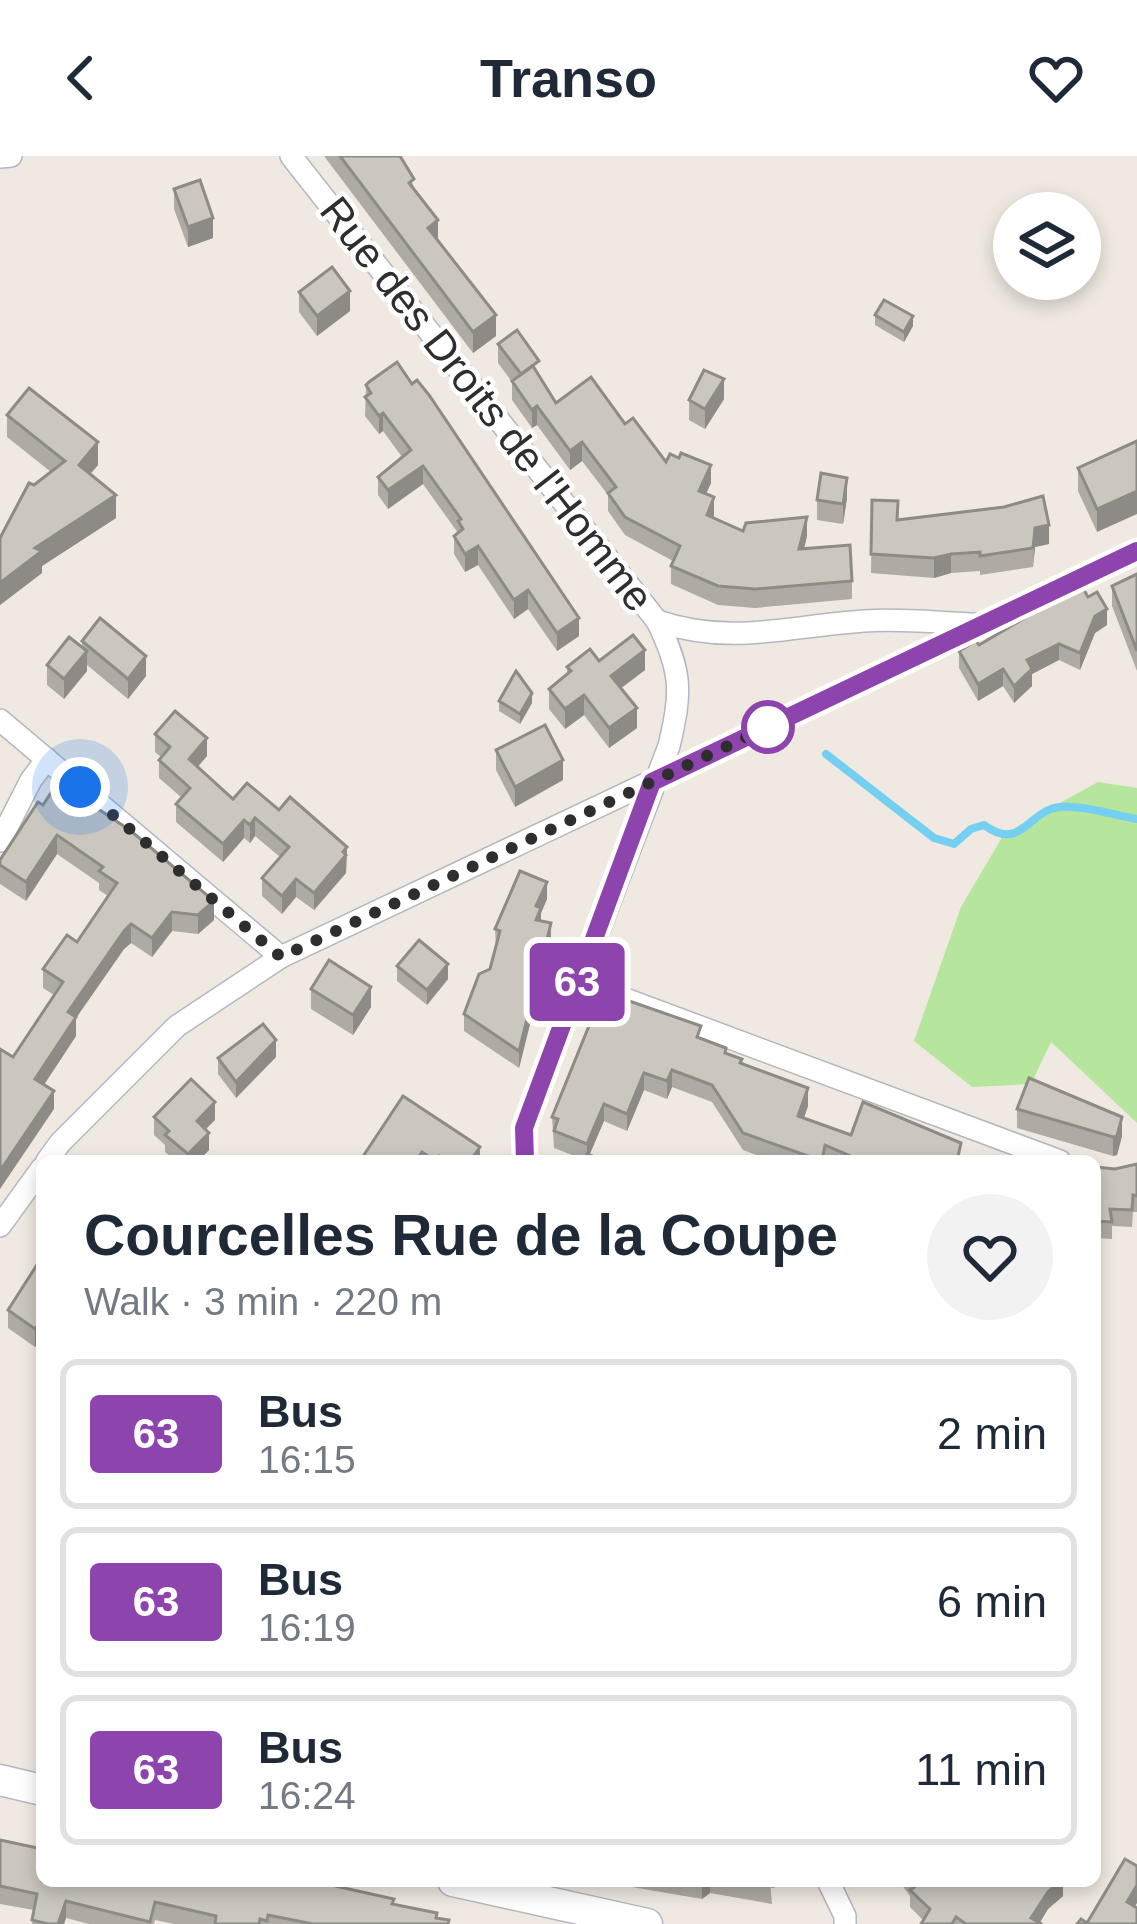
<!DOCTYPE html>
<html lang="en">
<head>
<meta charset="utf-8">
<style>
	:root { --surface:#fff; --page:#f2f2f3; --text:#1f2937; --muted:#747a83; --line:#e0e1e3 }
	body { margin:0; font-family:Arial,sans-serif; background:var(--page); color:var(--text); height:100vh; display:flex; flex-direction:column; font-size:45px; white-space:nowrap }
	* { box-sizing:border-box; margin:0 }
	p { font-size:39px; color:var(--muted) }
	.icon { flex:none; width:66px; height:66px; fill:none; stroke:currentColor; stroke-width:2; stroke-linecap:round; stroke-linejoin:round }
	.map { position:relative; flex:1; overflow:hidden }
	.sheet { position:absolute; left:36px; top:999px; width:1065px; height:732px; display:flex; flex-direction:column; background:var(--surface); border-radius:18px; box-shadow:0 6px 18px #0003 }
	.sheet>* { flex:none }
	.badge { padding:0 24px; border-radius:9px; font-size:42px; line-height:78px }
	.controls { position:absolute; left:993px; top:36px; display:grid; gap:24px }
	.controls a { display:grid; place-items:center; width:108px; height:108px; border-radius:50%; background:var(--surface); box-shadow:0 6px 18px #0003; font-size:60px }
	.you { position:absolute; width:60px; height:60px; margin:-30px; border:9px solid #fff; border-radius:50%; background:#1a73e8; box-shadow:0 0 0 18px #1a73e833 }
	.map>.badge { position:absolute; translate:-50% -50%; box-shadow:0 0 0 6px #fff }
	.round { display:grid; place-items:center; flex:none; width:126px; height:126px; border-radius:63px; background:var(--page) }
	.headline { display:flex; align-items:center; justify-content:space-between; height:204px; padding:0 48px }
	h1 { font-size:57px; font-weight:800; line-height:90px }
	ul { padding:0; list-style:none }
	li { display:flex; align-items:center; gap:36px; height:150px; margin:0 24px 18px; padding:0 24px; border:6px solid var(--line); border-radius:18px }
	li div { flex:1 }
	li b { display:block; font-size:45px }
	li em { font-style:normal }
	li .badge { min-width:132px; font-weight:700; text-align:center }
	header { display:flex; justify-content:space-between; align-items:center; height:156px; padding:0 48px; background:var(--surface); font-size:54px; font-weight:800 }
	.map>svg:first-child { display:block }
	.green { fill:#b6e59e }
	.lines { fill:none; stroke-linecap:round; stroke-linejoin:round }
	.stream { stroke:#75cff0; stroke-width:8 }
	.street-casing { stroke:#b4b7c1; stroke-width:24 }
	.secondary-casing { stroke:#b4b7c1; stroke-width:33 }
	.street { stroke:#fff; stroke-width:21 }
	.secondary { stroke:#fff; stroke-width:30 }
	.wall { fill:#afaba4 }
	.shaded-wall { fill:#8e8b86 }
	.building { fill:#cbc7bf; stroke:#8e8b86; stroke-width:3 }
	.line-casing { stroke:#fff; stroke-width:27 }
	.line { stroke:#8e44ad; stroke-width:18 }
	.walk { stroke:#2e2e2e; stroke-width:12; stroke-dasharray:0 21.6 }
	.stop-dot { fill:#fff; stroke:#8e44ad; stroke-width:6 }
	.labels { text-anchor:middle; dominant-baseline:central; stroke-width:9; stroke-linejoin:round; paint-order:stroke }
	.street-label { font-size:42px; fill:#2e2e2e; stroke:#fff }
</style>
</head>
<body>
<header><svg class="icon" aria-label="back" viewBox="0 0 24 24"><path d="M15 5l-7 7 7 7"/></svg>Transo<svg class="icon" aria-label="heart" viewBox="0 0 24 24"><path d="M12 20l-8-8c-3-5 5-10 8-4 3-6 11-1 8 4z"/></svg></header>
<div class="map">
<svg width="1137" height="1768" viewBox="0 0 1137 1768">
	<rect width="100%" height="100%" fill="#efe9e1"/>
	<polygon class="green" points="1098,626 1137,632 1137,967 1051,886 1031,928 972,931 914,885 961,751 1004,678"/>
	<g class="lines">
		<path class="stream" d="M826,598L934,682L954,688L971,673L984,669C1022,697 1029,653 1060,651C1084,649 1113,659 1137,663"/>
		<defs>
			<g id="street">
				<path d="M291,0L657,465C682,516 682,535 669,590L524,972L525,1005"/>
				<polyline points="0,1 11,0"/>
				<path d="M657,465C732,490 788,470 864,465C901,462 940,467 978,468"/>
				<polyline points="0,564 281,801"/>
				<polyline points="0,685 31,624 47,603"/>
				<polyline points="577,825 1060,1005"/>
				<polyline points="47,1005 60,987 177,870 281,801 1137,395"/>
				<polyline points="0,1070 42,1012"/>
				<polyline points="828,1725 845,1760 845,1768"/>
			</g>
			<g id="secondary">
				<polyline points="0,1624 42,1634"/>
				<polyline points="453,1725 647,1768"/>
			</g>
		</defs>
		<use href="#street" class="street-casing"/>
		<use href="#secondary" class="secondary-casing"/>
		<use href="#street" class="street"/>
		<use href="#secondary" class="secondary"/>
	</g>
	<g class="wall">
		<polygon points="324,0 400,0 438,84 496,180 473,197"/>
		<polygon points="174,33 213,82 188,91 174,53"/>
		<polygon points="299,136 350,155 317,180 299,156"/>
		<polygon points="875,159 913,170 904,186 875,169"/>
		<polygon points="498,188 539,220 556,247 625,268 666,306 711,327 706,338 714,359 713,362 743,375 807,380 804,393 852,425 852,443 755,452 718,449 671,428 671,410 673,405 625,379 608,355 608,339 582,305 570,314 537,269 532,272 512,244 512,226 498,207"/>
		<polygon points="366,229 579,480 557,495 528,453 514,463 478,409 465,416 454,398 454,380 458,377 423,328 388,353 378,339 378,321 402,301 383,275 379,278 365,260"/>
		<polygon points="724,243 705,273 689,264 689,244"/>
		<polygon points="7,259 98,309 90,318 116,362 42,410 42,417 0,449 0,382 34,329 51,316 7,281"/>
		<polygon points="1137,285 1097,376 1078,335 1078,312"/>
		<polygon points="847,342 843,368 817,364 817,344"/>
		<polygon points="872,344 898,364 1049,388 1035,391 1033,411 980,419 980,415 951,417 934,422 871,417"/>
		<polygon points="1137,418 1137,515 1112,450 1112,430"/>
		<polygon points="1107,469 1095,477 1080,514 1059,504 1032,518 1032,530 1014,547 1003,530 978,545 959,512 959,495 979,489"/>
		<polygon points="82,485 146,520 128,543 87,509 87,515 64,543 47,529 47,509 82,491"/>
		<polygon points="599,505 645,514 620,532 637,572 609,592 584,559 565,573 549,553 549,533 567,519 567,511"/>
		<polygon points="499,545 532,547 520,568 499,555"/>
		<polygon points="155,578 207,600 197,611 233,643 279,654 347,691 346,717 314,754 296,741 282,758 262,740 262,722 280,701 255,680 250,687 244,682 223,706 176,666 176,648 182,642 159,622 159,604 161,601 155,596"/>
		<polygon points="496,594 563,624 515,651 496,614"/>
		<polygon points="38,646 214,764 198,778 172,775 152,801 131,787 124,793 76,862 76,880 44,929 54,953 13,901 54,839 43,832 43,813 77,786 108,740 99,734 99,727 57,698 26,745 0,728 0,704"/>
		<polygon points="547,743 541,757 541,765 551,784 519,912 464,875 464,858 490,813 496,791 495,773"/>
		<polygon points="397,810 448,823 427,849 397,825"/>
		<polygon points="311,833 371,851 353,879 311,853"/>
		<polygon points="589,854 701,882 808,950 804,962 851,979 961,1005 773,1005 743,994 712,946 672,931 667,943 644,934 627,975 604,965 585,1004 554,992 552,961 589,871"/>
		<polygon points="276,901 236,942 218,918 218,902"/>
		<polygon points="403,940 480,1005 360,1005"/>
		<polygon points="1017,953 1122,980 1117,999 1113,1000 1017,972"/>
		<polygon points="154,961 215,964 205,973 209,994 198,1005 176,1005 165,996 165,989 154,979"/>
		<polygon points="1137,1008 1137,1056 1133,1056 1132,1071 1112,1070 1112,1083 1095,1082 1095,1011 1115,1013"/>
		<polygon points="42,1101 42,1181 35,1191 8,1172 8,1154"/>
		<polygon points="0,1684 42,1725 394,1749 437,1762 449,1768 174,1768 155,1764 154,1768 89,1768 66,1762 64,1768 32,1768 34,1754 0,1748"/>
		<polygon points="597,1725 770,1725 772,1748 710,1737 702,1743"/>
		<polygon points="899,1725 988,1725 993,1728 1063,1725 1063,1740 1048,1753 1040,1766 1042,1768 921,1768 923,1764 910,1751 910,1740"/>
	</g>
	<g class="shaded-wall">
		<polygon points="213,62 213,82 188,91 188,71"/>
		<polygon points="438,64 438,85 428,72"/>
		<polygon points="350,135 350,155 317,180 317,160"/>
		<polygon points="496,159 496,180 473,197 473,176"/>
		<polygon points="913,160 913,170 904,186 904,176"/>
		<polygon points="724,223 724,243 705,273 705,253"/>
		<polygon points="537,250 537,269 532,272 532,254"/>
		<polygon points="383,257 383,275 379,278 379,260"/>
		<polygon points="98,286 98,309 79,331 79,309"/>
		<polygon points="582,286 582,305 570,314 570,295"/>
		<polygon points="711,309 711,327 699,353 699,335"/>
		<polygon points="423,310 423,328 388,353 388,334"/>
		<polygon points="847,322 847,342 843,368 843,348"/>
		<polygon points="1137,335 1137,358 1097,376 1097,353"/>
		<polygon points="116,339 116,362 42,410 42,417 0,449 0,427 35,392"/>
		<polygon points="714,341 714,359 707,378 707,359"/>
		<polygon points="807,361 807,380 799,412 799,393"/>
		<polygon points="1049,369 1049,388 1035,391 1033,411 1035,372"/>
		<polygon points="478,390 478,409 465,416 465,398"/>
		<polygon points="951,398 951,417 934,422 934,402"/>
		<polygon points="528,434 528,453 514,463 514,444"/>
		<polygon points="1107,453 1107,469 1095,477 1080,514 1080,497 1095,460"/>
		<polygon points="579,462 579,480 557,495 557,477"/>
		<polygon points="1059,488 1059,504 1032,518 1032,530 1014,547 1014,530 1027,504"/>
		<polygon points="645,494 645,514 611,540 611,520"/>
		<polygon points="87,495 87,515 64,543 64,523"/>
		<polygon points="146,500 146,520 128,543 128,523"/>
		<polygon points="1003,513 1003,530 978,545 978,528"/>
		<polygon points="532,537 532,547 520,568 520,558"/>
		<polygon points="584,539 584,559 565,573 565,553"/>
		<polygon points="637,552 637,572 609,592 609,572"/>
		<polygon points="207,582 207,600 189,621 189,603"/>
		<polygon points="563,604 563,624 515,651 515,631"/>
		<polygon points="255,662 255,680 250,687 250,669"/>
		<polygon points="244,664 244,682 223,706 223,688"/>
		<polygon points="57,679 57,698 26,745 26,726"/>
		<polygon points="347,691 346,717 314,754 314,737"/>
		<polygon points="296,723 296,741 282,758 282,740"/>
		<polygon points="547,726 547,743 541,757 541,769 536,781 536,750"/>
		<polygon points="214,745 214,764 198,778 198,759"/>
		<polygon points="172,756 172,775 152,801 152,782"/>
		<polygon points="551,767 551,784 519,912 519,895"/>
		<polygon points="131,768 131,787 124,793 76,862 76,880 35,942 35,923 68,856 124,775"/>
		<polygon points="448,808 448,823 427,849 427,834"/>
		<polygon points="371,831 371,851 353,879 353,859"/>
		<polygon points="276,884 276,901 236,942 236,926"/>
		<polygon points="672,914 672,931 667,943 667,925"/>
		<polygon points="644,917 644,934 627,975 627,958"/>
		<polygon points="808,932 808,950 798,978 798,960"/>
		<polygon points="54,935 54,953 0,1033 0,1015"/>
		<polygon points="215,946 215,964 197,982 197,965"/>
		<polygon points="604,948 604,965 587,1005 587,988"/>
		<polygon points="1122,961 1122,980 1117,999 1113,1000 1113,981"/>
		<polygon points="209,977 209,994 198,1005 188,1005 188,998"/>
		<polygon points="480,991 480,1005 470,1005"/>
		<polygon points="42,1163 42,1181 35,1191 35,1173"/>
		<polygon points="702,1725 710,1725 710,1737 702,1743"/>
		<polygon points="1060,1725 1063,1725 1063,1740 1048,1753 1039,1768 1031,1762 1048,1736"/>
		<polygon points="1137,1729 1137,1747 1127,1764 1127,1746"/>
		<polygon points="66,1745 66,1762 64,1768 58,1768"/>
	</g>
	<g class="building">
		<polygon points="340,0 400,0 414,23 409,27 438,64 428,72 496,159 473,176"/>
		<polygon points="200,24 213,62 188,71 174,33"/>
		<polygon points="332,111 350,135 317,160 299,136"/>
		<polygon points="884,144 913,160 904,176 875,159"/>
		<polygon points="517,174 539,205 521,218 498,188"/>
		<polygon points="397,206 412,228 417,224 429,239 579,462 557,477 528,434 514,444 478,390 465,398 454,380 463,373 458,365 461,363 423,310 388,334 378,321 411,294 383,257 379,260 365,241 371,237 366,229 369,226"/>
		<polygon points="533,210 556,247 591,221 625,268 633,262 666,306 670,298 679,302 681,297 711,309 699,335 714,341 707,359 743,375 746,367 807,361 799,393 850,389 852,425 755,433 718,430 671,410 680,390 625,361 608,337 616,331 582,286 570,295 537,250 532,254 512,225"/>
		<polygon points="704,214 724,223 705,253 689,244"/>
		<polygon points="29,232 98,286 79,309 116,339 35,392 42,395 0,427 0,382 29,327 34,329 65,305 7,259"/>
		<polygon points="1137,285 1137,335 1097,353 1078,312"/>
		<polygon points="821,317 847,322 843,348 817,344"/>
		<polygon points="1043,340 1049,369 1035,372 1033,392 980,400 980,396 951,398 934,402 871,398 872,344 898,345 897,364 1004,351"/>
		<polygon points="1137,418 1137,495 1112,430"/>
		<polygon points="1081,429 1088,441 1097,436 1107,453 1095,460 1080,497 1059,488 1027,504 1032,513 1014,530 1003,513 978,528 959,495 976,485 979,489"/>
		<polygon points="100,462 146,500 128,523 82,485"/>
		<polygon points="633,479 645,494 611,520 637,552 609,572 584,539 565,553 549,533 571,515 567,511 590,493 599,505"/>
		<polygon points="69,481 87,495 64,523 47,509"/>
		<polygon points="516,515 532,537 520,558 499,545"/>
		<polygon points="175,555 207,582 189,603 233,643 247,627 279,654 290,641 347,691 343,696 346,699 314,737 296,723 282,740 262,722 289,691 255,662 250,669 244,664 223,688 176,648 190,632 159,604 170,591 155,578"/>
		<polygon points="545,569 563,604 515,631 496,594"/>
		<polygon points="58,626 131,675 214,745 198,759 172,756 152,782 131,768 124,775 68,856 76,861 35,923 54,935 0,1015 0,893 13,901 63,826 43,813 67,779 77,786 117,727 99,715 103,711 57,679 26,726 0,709 0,704 38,646 43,649"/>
		<polygon points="520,715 547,726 536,750 541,752 536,764 551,767 519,895 464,858 479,818 490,813 500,775 495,773"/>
		<polygon points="419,784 448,808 427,834 397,810"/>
		<polygon points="329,804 371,831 353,859 311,833"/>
		<polygon points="595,833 701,870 697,881 726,892 725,897 742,903 740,907 808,932 798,960 851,979 863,946 961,987 957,1005 862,1005 825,989 822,1005 743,977 712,929 672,914 667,925 644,917 627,958 604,948 587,988 554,975 558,963 552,961 595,855 589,854"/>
		<polygon points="263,868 276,884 236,926 218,902"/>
		<polygon points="1029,922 1122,961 1117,980 1113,981 1017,953"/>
		<polygon points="191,923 215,946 197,965 209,977 188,998 165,979 169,975 154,961"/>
		<polygon points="403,940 480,991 470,1005 448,1005 439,1000 436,1005 422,996 416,1005 360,1005"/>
		<polygon points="587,998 605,1005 584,1005"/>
		<polygon points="1137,1008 1137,1040 1133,1039 1132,1054 1110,1053 1112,1066 1095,1065 1095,1011 1115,1013"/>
		<polygon points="42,1101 42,1163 35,1173 8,1154"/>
		<polygon points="0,1684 42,1693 42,1725 313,1725 394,1743 392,1748 437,1757 436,1762 449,1764 448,1768 313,1768 268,1759 267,1765 260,1763 259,1768 215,1768 216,1760 155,1746 150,1766 66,1745 58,1768 48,1768 32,1764 37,1738 0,1730"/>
		<polygon points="1125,1703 1137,1710 1137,1729 1127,1746 1137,1752 1137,1768 1077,1768 1081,1763 1087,1767"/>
		<polygon points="745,1725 770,1725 772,1730"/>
		<polygon points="912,1725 988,1725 993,1728 996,1725 1060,1725 1048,1736 1031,1762 1042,1768 966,1768 956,1761 952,1768 921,1768 930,1753 910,1734 916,1730"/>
	</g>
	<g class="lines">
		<defs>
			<polyline id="line" points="525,1005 524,972 652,626 1137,395"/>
		</defs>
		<use href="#line" class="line-casing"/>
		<use href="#line" class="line"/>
		<polyline class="walk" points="80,631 281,801 768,571"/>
	</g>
	<circle class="stop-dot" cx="768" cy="571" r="24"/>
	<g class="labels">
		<g class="street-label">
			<text transform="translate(487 248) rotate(52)">Rue des Droits de l'Homme</text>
		</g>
	</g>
</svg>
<div class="controls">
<a><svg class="icon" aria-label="layers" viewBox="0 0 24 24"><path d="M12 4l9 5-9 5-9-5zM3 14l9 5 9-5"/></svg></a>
</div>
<div class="you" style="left:80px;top:631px"></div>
<b class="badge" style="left:577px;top:826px;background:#8e44ad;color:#fff">63</b>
<section class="sheet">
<div class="headline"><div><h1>Courcelles Rue de la Coupe</h1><p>Walk · 3 min · 220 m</p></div><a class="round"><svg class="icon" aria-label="heart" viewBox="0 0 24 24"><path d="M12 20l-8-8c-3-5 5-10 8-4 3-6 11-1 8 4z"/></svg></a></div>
<ul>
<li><span class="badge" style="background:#8e44ad;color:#fff">63</span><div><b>Bus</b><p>16:15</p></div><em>2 min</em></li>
<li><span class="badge" style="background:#8e44ad;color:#fff">63</span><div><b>Bus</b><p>16:19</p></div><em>6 min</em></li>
<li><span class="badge" style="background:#8e44ad;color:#fff">63</span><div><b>Bus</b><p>16:24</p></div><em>11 min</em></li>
</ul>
</section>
</div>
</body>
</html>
